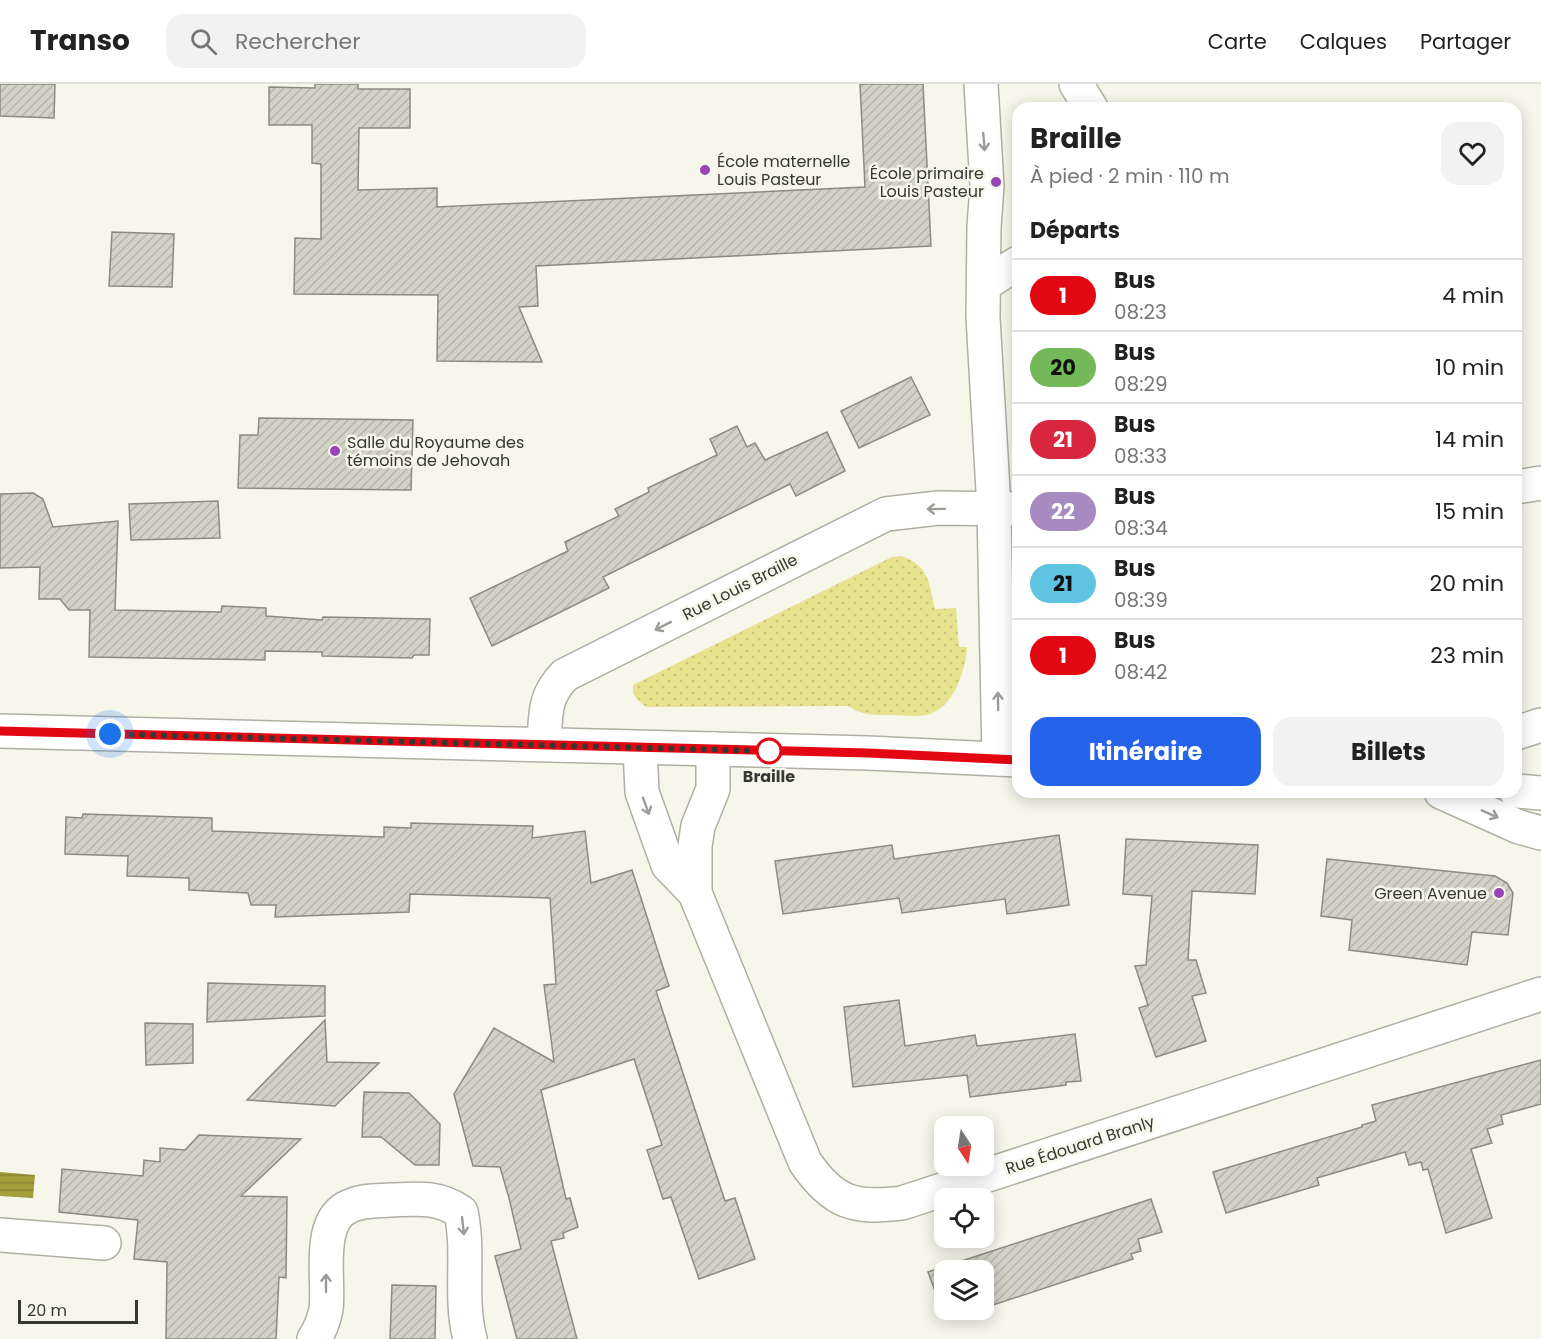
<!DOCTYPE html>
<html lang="fr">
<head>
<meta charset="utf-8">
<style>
	:root { --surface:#fff; --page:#f2f2f2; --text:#222; --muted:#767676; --line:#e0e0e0; --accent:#2563eb }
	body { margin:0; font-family:Poppins,sans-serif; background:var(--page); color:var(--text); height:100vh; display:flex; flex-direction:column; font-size:22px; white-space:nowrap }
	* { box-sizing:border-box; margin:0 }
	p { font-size:20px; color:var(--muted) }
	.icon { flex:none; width:33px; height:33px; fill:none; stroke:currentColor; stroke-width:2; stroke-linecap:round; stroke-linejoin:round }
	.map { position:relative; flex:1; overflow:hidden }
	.panel { position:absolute; left:1012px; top:18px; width:510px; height:696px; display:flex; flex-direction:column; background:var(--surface); border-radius:18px; box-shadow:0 3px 15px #0003 }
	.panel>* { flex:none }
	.badge { padding:0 12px; border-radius:20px; font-size:21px; line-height:39px }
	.needle { width:39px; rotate:168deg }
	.tools { position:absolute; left:934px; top:1032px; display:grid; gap:12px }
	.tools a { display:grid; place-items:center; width:60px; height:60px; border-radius:12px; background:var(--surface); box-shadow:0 3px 15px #0003; font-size:30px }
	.scale { position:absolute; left:18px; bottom:15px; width:120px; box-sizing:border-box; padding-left:6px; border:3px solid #383833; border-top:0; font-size:16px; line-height:21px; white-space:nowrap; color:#383833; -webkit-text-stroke:4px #f6f6ea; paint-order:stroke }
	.you { position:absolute; width:30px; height:30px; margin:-15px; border:4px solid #fff; border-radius:50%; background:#1a73e8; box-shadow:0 0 0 9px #1a73e833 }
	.map>.badge { position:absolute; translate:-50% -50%; box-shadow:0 0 0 3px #fff }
	h2 { padding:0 18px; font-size:22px; line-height:54px }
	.round { display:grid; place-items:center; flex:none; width:63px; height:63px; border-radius:18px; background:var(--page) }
	.summary { display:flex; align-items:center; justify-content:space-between; height:102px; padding:0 18px }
	h1 { font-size:28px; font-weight:700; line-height:45px }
	.cta { display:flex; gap:12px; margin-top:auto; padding:12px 18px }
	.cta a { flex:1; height:69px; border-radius:18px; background:var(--accent); color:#fff; font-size:24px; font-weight:700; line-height:69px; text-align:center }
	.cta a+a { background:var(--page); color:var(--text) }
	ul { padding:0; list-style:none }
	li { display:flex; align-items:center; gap:18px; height:72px; padding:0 18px; border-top:2px solid var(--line) }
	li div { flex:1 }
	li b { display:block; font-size:22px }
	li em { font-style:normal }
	li .badge { min-width:66px; font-weight:700; text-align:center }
	header { display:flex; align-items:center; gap:36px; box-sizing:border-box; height:84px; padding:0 30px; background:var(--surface); border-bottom:2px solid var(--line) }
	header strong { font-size:28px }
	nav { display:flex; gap:33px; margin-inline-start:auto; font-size:21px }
	.search { width:420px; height:54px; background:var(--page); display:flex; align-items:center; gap:15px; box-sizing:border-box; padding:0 21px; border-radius:18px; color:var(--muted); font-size:22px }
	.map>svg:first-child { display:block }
	.grass { fill:url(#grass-dots) }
	.water { fill:url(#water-rules) }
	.building { fill:url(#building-hatch); stroke:#8b8b80; stroke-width:1.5 }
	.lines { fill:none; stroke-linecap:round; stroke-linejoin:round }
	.minor-casing { stroke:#afafa3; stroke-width:36 }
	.major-casing { stroke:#afafa3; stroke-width:36 }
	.minor { stroke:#fff; stroke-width:33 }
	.major { stroke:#fff; stroke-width:33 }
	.oneway { stroke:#9c9c99 }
	.line-casing { stroke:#fff; stroke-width:14 }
	.line { stroke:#e30613; stroke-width:9 }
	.walk { stroke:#383833; stroke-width:6; stroke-dasharray:0 10.8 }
	.poi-dot { fill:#9745b4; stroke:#f6f6ea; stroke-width:2 }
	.stop-dot { fill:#fff; stroke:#e30613; stroke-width:3 }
	.labels { text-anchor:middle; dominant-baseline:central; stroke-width:5; stroke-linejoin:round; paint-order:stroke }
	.poi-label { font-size:16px; fill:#383833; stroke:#f6f6ea; text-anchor:start }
	.street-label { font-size:16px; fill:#383833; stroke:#f6f6ea }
	.stop-label { font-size:16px; font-weight:bold; fill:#383833; stroke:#f6f6ea }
</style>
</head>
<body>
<header>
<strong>Transo</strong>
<div class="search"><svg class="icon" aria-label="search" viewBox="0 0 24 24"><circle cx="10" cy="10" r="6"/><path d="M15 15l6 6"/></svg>Rechercher</div>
<nav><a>Carte</a><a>Calques</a><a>Partager</a></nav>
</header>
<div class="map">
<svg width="1541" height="1255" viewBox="0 0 1541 1255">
	<defs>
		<pattern id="grass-dots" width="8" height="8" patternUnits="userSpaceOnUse" patternTransform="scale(1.5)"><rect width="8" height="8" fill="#e6e28e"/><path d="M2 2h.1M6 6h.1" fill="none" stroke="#c6c37b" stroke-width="1.8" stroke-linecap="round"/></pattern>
		<pattern id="water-rules" width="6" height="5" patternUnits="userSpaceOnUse" patternTransform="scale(1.5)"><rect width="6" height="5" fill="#a49f3b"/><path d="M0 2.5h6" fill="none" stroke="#878332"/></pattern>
		<pattern id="building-hatch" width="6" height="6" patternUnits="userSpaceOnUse" patternTransform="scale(1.5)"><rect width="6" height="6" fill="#d2d2c6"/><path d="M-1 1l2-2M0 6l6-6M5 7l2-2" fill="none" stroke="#b5b5ab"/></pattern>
	</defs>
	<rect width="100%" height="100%" fill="#f6f6ea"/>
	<path class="grass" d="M901,472C929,481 929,499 935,525L956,524L959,563H967C966,586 953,626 926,631C915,633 903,631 892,631C875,631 863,632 848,622L647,623C638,618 632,612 633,601L892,473Z"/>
	<polygon class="water" points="0,1088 35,1091 33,1114 0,1112"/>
	<g class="building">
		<polygon points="0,0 55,0 54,34 0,32"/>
		<polygon points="315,0 358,0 358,5 410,5 410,44 359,44 358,106 437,104 437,123 865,103 860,0 923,0 931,162 536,182 538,222 519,223 542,278 437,277 438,211 294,210 295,154 321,155 321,80 312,79 312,41 269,41 269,3 315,4"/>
		<polygon points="112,148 174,150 172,203 109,202"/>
		<polygon points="911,293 930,331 859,364 841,327"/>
		<polygon points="259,334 413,336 411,406 238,404 240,351 258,351"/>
		<polygon points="737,342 747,363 755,359 765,376 827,348 845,387 796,412 790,400 695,447 603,493 609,504 492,562 470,514 568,467 565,458 619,432 615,425 649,408 648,404 717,371 710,355"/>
		<polygon points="33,409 43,415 53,443 118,437 115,526 221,528 222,522 266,524 266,532 322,536 323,533 430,535 429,571 414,571 412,574 322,572 322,568 265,567 265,576 89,573 90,526 69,526 60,515 39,515 40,483 0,484 0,410"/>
		<polygon points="218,417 220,454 131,456 129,420"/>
		<polygon points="83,730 212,734 212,747 384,753 384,743 411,744 411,739 533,742 532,754 585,747 591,799 632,786 669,902 656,907 725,1117 735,1114 755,1175 699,1195 671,1113 663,1115 647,1066 662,1061 634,975 541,1006 566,1115 570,1114 578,1143 563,1149 564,1154 551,1157 577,1255 517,1255 495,1172 521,1165 509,1114 500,1083 473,1082 454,1010 494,944 554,978 544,901 556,900 550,814 410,810 409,828 275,833 276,821 251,821 248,809 189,806 189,794 127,792 128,772 65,770 66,733 82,734"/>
		<polygon points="1059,751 1069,821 1007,830 1005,815 902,829 899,814 783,830 775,777 892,761 894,775"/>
		<polygon points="1126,755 1258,761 1255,810 1192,807 1188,876 1196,876 1206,909 1192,912 1206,957 1156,973 1139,924 1148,921 1135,882 1146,881 1152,812 1123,810"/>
		<polygon points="1327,775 1495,792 1507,799 1513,809 1508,851 1472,848 1467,881 1349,866 1352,836 1321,832"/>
		<polygon points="208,899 325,902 325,932 207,938"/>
		<polygon points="899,916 905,962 975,951 977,962 1075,950 1081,997 1066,998 1066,1001 970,1013 967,991 853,1003 844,923"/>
		<polygon points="325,936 327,978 379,979 335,1022 247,1016"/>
		<polygon points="145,939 193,940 193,979 146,981"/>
		<polygon points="1541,976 1541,1020 1501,1031 1503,1040 1487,1045 1492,1059 1471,1065 1492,1134 1446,1149 1428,1085 1423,1086 1421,1078 1409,1081 1405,1068 1317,1094 1319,1101 1226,1129 1213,1088 1362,1043 1362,1041 1376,1037 1372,1021"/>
		<polygon points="364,1008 409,1009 440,1040 439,1081 415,1081 381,1053 362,1053"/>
		<polygon points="199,1051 301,1055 241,1112 287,1113 286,1194 279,1193 276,1255 166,1255 167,1178 134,1175 138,1136 59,1128 62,1085 143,1092 144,1076 160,1078 160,1064 185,1066"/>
		<polygon points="1151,1115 1162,1148 1138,1155 1141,1167 1131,1170 1133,1175 984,1224 984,1186 945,1186 945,1226 979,1226 958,1232 956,1227 944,1231 928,1188"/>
		<polygon points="392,1201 436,1202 435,1255 390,1255"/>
	</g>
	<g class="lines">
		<defs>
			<g id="minor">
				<polyline points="981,0 987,102 984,143 983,233 994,424 999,675"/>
				<polyline points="1076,0 1091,24"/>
				<polyline points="985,200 1018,179"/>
				<polyline points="1516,403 1541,399"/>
				<polyline points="1516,649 1541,641"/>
				<path d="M544,660C546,631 543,613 565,591L886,430L938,424L1018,425"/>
				<path d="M640,664L642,708L668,781L695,809L805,1078C833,1119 854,1125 902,1119L1541,910"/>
				<polyline points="695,809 695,762 698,742 713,705 713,665"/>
				<polyline points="0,1151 104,1159"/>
				<path d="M314,1255C320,1246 324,1236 326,1225C330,1197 315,1136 350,1122C363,1116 376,1117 391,1116C418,1115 438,1112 461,1128C470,1170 459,1213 470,1255"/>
			</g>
			<g id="major">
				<polyline points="0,647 868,669 1018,676"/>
				<polyline points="1516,707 1541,709"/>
				<polyline points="1441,708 1519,743 1541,749"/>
			</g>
		</defs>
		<use href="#minor" class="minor-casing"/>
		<use href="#major" class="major-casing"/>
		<use href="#minor" class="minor"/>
		<use href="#major" class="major"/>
	</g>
	<defs><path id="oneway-shaft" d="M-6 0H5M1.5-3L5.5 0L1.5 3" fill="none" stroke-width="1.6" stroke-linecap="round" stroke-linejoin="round" transform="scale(1.5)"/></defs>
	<g class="oneway">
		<use href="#oneway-shaft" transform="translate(984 58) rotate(85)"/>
		<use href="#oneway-shaft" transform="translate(936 425) rotate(179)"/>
		<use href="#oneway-shaft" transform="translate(663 542) rotate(153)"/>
		<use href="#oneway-shaft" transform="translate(998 617) rotate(-91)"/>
		<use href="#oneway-shaft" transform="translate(646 722) rotate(70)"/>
		<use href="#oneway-shaft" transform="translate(1490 730) rotate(24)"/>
		<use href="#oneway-shaft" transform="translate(463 1142) rotate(84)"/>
		<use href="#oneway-shaft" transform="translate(326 1199) rotate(-90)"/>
	</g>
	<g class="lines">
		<defs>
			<polyline id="line" points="0,647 868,669 1018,676"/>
		</defs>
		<use href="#line" class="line-casing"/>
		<use href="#line" class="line"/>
		<polyline class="walk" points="110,650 769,667"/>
	</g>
	<g class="poi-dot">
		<circle cx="705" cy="86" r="6"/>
		<circle cx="996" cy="98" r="6"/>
		<circle cx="335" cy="367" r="6"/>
		<circle cx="1499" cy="809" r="6"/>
	</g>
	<circle class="stop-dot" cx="769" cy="667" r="12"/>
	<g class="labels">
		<g class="poi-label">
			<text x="717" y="77">École maternelle<tspan x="717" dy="18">Louis Pasteur</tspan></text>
			<text x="984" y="89" text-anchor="end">École primaire<tspan x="984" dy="18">Louis Pasteur</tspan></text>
			<text x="347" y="358">Salle du Royaume des<tspan x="347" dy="18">témoins de Jehovah</tspan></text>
			<text x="1487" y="809" text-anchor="end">Green Avenue</text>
		</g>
		<g class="street-label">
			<text transform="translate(740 503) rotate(-27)">Rue Louis Braille</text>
			<text transform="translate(1080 1061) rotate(-18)">Rue Édouard Branly</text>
		</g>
		<g class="stop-label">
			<text x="769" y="692">Braille</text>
		</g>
	</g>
</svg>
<div class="tools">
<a><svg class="needle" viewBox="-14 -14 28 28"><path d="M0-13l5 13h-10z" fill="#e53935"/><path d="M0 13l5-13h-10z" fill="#767676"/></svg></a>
<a><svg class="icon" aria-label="locate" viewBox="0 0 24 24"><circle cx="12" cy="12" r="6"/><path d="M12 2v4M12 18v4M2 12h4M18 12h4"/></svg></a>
<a><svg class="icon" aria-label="layers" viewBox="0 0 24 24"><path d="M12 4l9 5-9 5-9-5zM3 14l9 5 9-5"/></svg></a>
</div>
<div class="scale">20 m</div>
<div class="you" style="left:110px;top:650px"></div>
<section class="panel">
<div class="summary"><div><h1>Braille</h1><p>À pied · 2 min · 110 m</p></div><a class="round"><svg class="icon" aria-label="heart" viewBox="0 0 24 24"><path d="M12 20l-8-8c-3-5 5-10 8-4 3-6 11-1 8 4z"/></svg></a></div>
<h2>Départs</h2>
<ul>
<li><span class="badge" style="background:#e30613;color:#fff">1</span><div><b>Bus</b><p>08:23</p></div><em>4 min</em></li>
<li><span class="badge" style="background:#74b959;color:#111">20</span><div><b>Bus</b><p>08:29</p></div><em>10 min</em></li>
<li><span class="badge" style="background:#d7263d;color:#fff">21</span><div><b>Bus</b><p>08:33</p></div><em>14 min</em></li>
<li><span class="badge" style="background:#a78ac0;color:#fff">22</span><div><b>Bus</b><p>08:34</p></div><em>15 min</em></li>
<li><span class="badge" style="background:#5fc4e1;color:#111">21</span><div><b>Bus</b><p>08:39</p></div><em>20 min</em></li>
<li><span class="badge" style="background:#e30613;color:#fff">1</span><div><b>Bus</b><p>08:42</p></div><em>23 min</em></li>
</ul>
<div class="cta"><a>Itinéraire</a><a>Billets</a></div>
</section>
</div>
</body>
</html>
